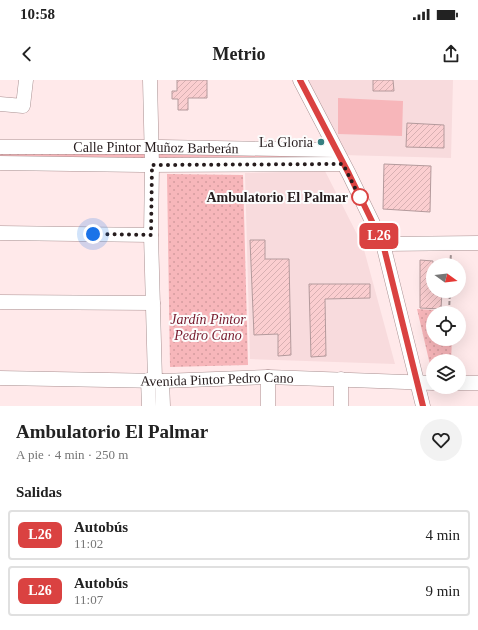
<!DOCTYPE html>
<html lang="es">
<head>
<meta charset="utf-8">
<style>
	:root { --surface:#fff; --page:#f2f2f2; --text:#222; --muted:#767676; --line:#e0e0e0 }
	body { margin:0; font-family:"Times New Roman",serif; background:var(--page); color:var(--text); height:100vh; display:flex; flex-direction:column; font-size:15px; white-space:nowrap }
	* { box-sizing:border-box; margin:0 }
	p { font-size:13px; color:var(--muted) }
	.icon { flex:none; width:22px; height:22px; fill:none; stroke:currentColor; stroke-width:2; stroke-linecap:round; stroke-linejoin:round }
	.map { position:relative; height:326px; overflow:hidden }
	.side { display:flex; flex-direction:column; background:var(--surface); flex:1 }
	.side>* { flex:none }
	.badge { padding:0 8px; border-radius:6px; font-size:14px; line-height:26px }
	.needle { width:26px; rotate:105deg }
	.fabs { position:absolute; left:426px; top:178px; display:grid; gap:8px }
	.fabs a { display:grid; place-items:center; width:40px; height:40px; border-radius:50%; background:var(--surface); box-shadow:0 4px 16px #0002; font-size:20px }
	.you { position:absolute; width:20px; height:20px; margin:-10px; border:3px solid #fff; border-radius:50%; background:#1a73e8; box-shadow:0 0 0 6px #1a73e833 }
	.map>.badge { position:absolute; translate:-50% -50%; box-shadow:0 0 0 2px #fff }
	h2 { padding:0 16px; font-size:15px; line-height:36px }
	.round { display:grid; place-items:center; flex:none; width:42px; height:42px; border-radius:21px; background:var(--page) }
	.summary { display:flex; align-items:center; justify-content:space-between; height:68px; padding:0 16px }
	h1 { font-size:19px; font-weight:700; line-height:30px }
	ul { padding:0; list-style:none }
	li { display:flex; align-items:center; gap:12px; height:50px; margin:0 8px 6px; padding:0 8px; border:2px solid var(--line); border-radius:4px }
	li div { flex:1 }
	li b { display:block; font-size:15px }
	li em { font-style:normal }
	li .badge { min-width:44px; font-weight:700; text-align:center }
	.status { display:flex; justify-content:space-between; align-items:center; height:28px; padding:0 20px; background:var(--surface); direction:ltr }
	.status svg { height:11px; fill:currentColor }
	header { display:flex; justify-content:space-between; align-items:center; height:52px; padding:0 16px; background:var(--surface); font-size:18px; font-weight:700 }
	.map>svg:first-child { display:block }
	.built { fill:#f8dbdd }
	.grass { fill:url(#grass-dots) }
	.pitch { fill:#f7b6ba }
	.building { fill:url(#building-hatch); stroke:#b49a9c }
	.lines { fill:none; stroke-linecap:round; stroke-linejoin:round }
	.minor-casing { stroke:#aa9192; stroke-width:15 }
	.path { stroke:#a29192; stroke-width:2; stroke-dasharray:4 2; stroke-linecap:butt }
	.minor { stroke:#fff; stroke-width:14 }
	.line-casing { stroke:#fff; stroke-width:9 }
	.line { stroke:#da4241; stroke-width:6 }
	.walk { stroke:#261c1d; stroke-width:4; stroke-dasharray:0 7.2 }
	.poi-dot { fill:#367f81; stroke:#fcfcfc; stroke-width:1.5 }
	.stop-dot { fill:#fff; stroke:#da4241; stroke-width:2 }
	.labels { text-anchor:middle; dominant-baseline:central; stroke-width:4; stroke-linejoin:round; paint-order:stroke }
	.poi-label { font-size:14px; fill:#261c1d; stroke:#fcfcfc; text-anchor:end }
	.street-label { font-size:14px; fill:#261c1d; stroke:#fcfcfc }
	.stop-label { font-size:14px; font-weight:bold; fill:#261c1d; stroke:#fcfcfc; text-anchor:end }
	.park-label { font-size:14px; font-style:italic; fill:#76192c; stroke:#fcfcfc }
</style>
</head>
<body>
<div class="status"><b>10:58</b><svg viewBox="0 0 49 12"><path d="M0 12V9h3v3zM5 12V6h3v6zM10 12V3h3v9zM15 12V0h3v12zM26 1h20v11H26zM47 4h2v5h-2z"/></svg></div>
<header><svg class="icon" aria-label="back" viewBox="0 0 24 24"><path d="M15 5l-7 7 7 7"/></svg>Metrio<svg class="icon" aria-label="share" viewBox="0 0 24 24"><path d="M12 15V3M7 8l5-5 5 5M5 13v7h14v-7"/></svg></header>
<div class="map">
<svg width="478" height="326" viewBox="0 0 478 326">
	<defs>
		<pattern id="grass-dots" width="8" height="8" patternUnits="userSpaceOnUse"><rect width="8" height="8" fill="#f7b6ba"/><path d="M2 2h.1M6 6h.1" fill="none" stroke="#d49c9f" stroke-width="1.8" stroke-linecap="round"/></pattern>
		<pattern id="building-hatch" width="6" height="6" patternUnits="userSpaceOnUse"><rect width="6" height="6" fill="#fbced0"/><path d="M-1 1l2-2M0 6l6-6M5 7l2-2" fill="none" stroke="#d7b0b2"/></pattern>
	</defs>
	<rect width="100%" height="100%" fill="#ffe9ea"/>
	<g class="built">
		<polygon points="304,0 453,0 451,78 343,75"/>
		<polygon points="325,91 363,166 395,284 250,279 245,93"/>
	</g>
	<g class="grass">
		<polygon points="0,72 149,74 149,79 0,79"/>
		<polygon points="159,72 332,75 336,81 159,80"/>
		<polygon points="167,94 243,95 248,285 170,287"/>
		<polygon points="417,229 452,231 452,233 433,233 433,259 452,259 451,281 433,281 433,289 431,289"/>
	</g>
	<polygon class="pitch" points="338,18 403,21 402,56 338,54"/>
	<g class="building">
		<polygon points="177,0 207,0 207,18 188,18 188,30 178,30 178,19 172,19 172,11 177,11"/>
		<polygon points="373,0 393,0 394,11 373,11"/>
		<polygon points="407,43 444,45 444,68 406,67"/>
		<polygon points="384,84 431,86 430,132 383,129"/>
		<polygon points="250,160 265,160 265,179 289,179 291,275 278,276 278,254 254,255"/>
		<polygon points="420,180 433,181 433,211 442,211 441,229 420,228"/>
		<polygon points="309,204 370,204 370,218 325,219 326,276 311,277"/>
	</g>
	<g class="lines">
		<defs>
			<g id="minor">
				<polyline points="150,0 152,85 151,155 155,300"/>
				<polyline points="300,0 349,94 383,164 423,326"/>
				<polyline points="0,24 23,26 26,0"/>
				<path id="s1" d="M0,67H162L335,70"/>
				<polyline points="0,83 142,85 343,84"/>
				<polyline points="0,153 151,155"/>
				<polyline points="383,164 478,163"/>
				<polyline points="0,222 153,223"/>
				<polyline points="268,297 268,326"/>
				<path id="s2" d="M0,298L162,301L268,297L433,303"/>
				<polyline points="148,300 149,326"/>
				<polyline points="162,301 163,326"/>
				<polyline points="459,303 478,303"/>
				<polyline points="341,326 341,299"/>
			</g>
		</defs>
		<use href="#minor" class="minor-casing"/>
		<g class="path">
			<polyline points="450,185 451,174"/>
			<polyline points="449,231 450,211"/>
		</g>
		<use href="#minor" class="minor"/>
	</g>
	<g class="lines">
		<defs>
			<polyline id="line" points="300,0 349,94 383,164 423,326"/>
		</defs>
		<use href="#line" class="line-casing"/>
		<use href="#line" class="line"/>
		<polyline class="walk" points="93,154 151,155 152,85 343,84 362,122 360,117"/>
	</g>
	<circle class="poi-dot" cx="321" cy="62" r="4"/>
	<circle class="stop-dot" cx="360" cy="117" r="8"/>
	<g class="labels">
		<g class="poi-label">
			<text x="313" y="62">La Gloria</text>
		</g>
		<g class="street-label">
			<text stroke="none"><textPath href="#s1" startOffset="156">Calle Pintor Muñoz Barberán</textPath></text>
			<text stroke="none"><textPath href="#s2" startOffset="217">Avenida Pintor Pedro Cano</textPath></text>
		</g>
		<g class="stop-label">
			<text x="348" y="117">Ambulatorio El Palmar</text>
		</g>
		<g class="park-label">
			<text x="208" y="239">Jardín Pintor<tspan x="208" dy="16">Pedro Cano</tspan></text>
		</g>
	</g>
</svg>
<div class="fabs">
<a><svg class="needle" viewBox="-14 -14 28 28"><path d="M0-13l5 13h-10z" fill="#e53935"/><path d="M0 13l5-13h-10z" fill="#767676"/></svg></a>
<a><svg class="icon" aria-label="locate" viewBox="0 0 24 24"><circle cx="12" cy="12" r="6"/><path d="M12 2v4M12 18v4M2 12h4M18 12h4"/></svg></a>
<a><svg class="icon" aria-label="layers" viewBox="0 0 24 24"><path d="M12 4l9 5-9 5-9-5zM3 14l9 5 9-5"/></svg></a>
</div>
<div class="you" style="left:93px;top:154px"></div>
<b class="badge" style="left:379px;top:156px;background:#da4241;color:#fff">L26</b>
</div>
<section class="side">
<div class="summary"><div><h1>Ambulatorio El Palmar</h1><p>A pie · 4 min · 250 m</p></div><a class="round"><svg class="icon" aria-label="heart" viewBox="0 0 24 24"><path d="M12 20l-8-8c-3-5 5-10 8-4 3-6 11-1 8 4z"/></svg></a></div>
<h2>Salidas</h2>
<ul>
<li><span class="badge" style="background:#da4241;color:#fff">L26</span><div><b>Autobús</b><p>11:02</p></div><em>4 min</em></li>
<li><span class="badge" style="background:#da4241;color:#fff">L26</span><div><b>Autobús</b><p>11:07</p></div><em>9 min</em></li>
</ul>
</section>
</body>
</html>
